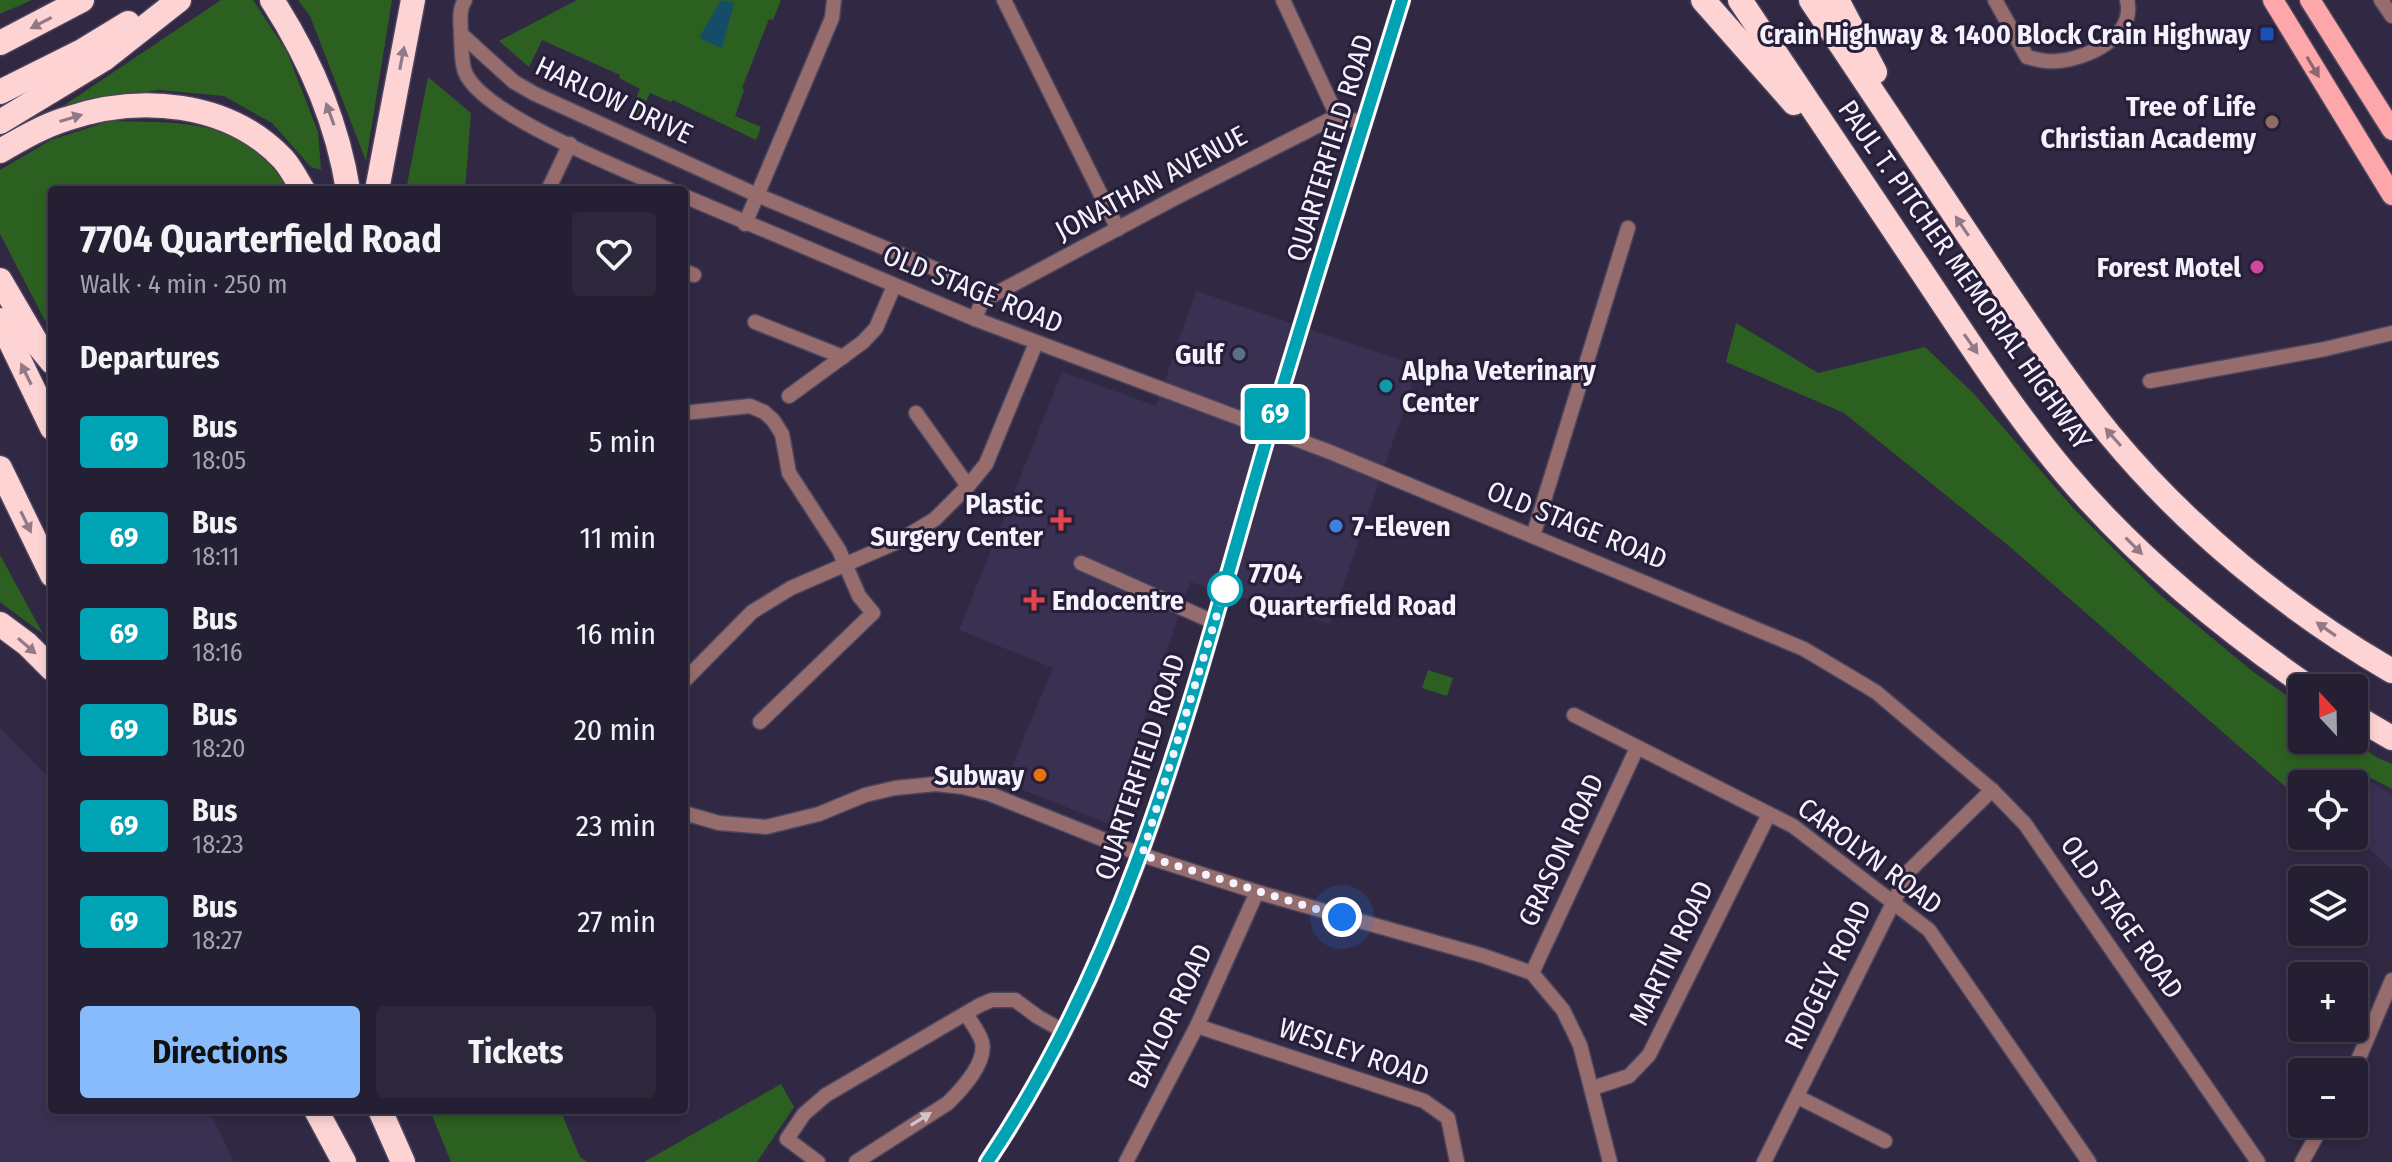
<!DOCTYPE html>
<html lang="en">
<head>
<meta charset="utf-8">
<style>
	:root { --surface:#251f33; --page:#2d273b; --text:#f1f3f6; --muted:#a3a2ac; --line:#423d4e; --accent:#87bbfb }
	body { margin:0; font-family:"Fira Sans Condensed",sans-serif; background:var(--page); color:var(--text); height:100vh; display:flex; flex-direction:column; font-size:30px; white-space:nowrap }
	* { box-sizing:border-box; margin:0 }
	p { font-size:26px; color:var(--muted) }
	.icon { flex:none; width:44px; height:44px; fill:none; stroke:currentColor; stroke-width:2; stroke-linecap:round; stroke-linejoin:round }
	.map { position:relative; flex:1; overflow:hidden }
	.panel { position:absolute; left:48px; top:186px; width:640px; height:928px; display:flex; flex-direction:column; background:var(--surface); border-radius:8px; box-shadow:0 4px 12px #0003,0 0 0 2px var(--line) }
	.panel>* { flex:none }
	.badge { padding:0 16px; border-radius:6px; font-size:28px; line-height:52px }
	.needle { width:52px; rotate:338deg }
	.controls { position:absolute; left:2288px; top:674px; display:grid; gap:16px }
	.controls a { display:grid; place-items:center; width:80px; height:80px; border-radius:8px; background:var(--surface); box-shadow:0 4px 12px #0003,0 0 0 2px var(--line); font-size:40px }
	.you { position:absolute; width:40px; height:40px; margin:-20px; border:6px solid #fff; border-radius:50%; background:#1a73e8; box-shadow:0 0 0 12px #1a73e833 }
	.map>.badge { position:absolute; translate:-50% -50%; box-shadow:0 0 0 4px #fff }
	h2 { padding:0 32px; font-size:30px; line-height:72px }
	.round { display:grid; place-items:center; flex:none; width:84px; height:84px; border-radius:8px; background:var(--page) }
	.overview { display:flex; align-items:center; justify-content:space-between; height:136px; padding:0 32px }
	h1 { font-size:38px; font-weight:700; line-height:60px }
	.cta { display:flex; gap:16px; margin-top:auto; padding:16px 32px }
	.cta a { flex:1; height:92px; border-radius:8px; background:var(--accent); color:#111; font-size:32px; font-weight:700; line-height:92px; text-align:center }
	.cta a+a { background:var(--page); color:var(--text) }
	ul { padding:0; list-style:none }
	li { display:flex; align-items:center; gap:24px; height:96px; padding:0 32px }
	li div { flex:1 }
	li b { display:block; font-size:30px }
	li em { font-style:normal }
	li .badge { min-width:88px; font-weight:700; text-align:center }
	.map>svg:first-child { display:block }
	.built { fill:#3a3052 }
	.green { fill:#2c6020 }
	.water { fill:#134d67 }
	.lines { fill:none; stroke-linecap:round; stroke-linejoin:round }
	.street-casing { stroke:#4c455e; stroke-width:17 }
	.secondary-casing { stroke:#4c455e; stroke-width:19 }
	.primary-casing { stroke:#4c455e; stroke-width:23 }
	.highway-casing { stroke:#4c455e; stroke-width:27 }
	.street { stroke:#966c6d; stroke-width:14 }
	.secondary { stroke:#d08d8f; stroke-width:16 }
	.primary { stroke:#fda7aa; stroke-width:20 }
	.highway { stroke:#fed3d4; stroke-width:24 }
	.oneway { fill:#927986 }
	.oneway2 { fill:#926372 }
	.oneway3 { fill:#d3c3ca }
	.line-casing { stroke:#fff; stroke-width:18 }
	.line { stroke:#00a3b4; stroke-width:12 }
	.walk { stroke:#f4f2fc; stroke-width:8; stroke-dasharray:0 14.4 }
	.transit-dot { fill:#1a4fb4; stroke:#271f39; stroke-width:3 }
	.education-dot { fill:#8d6e63; stroke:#271f39; stroke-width:3 }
	.hotel-dot { fill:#d1479c; stroke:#271f39; stroke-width:3 }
	.service-dot { fill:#5c6f8a; stroke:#271f39; stroke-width:3 }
	.culture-dot { fill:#0f9aa8; stroke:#271f39; stroke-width:3 }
	.health-dot { fill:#e0444e; stroke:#271f39; stroke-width:3 }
	.shop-dot { fill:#3f7fe0; stroke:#271f39; stroke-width:3 }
	.stop-dot { fill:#fff; stroke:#00a3b4; stroke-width:4 }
	.food-dot { fill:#e8710a; stroke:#271f39; stroke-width:3 }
	.labels { text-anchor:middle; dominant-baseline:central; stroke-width:6; stroke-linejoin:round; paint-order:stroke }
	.poi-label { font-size:28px; font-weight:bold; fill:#f4f2fc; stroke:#271f39; text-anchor:end }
	.street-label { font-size:28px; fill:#f4f2fc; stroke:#271f39 }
	.stop-label { font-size:28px; font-weight:bold; fill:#f4f2fc; stroke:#271f39; text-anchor:start }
</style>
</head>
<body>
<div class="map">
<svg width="2392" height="1162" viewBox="0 0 2392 1162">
	<rect width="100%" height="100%" fill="#312944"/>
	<g class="built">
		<polygon points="1196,291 1419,366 1330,624 1190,582 1109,824 1005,783 1053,668 959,630 1062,372 1156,406"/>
		<polygon points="0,728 52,781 52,1110 209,1110 234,1162 0,1162"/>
		<polygon points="2372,783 2392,794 2392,870 2354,834 2354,786"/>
	</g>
	<g class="green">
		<polygon points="0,0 32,0 0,14"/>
		<polygon points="221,0 253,0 287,52 318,132 321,170 311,167 272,123 224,96 159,90 63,106"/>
		<polygon points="298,0 392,0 366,161 310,16"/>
		<polygon points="577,0 781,0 773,20 769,19 742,88 744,90 735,116 761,127 756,140 673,100 671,102 650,93 638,119 628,115 640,89 619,78 620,75 542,40 529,67 499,41"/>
		<polygon points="428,77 471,113 465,190 406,190"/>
		<path d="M110,121C187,123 243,117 289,190H52V334L0,234V170L51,140Z"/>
		<polygon points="1736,323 1818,373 1925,347 1974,394 2074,509 2159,594 2252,671 2302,706 2302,740 2351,740 2376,757 2392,764 2392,789 2371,778 2302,784 2302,787 2288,789 2009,546 1844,413 1726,362"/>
		<polygon points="0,555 43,634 0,602"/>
		<polygon points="1428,670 1453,678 1447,696 1422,688"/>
		<polygon points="781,1084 794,1107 757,1162 644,1162"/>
		<polygon points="430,1110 560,1110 580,1157 587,1162 451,1162"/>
	</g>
	<polygon class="water" points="721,0 734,3 722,48 699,38"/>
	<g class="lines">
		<defs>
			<g id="street">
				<path d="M465,0C458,10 461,24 461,36C462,47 461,62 465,72C483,116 626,170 670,190"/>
				<polyline points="1004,0 1118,229"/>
				<polyline points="1283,0 1337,116"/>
				<path d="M1995,0L2027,57C2033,58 2040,61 2046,61C2078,64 2137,39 2127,0"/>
				<polyline points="2381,0 2392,16"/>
				<polyline points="461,34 514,82 535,94 757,195 945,273"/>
				<polyline points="548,190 570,144"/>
				<polyline points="684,196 975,319 1330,452 1804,649 1876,692 1992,790 2025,824 2258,1162"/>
				<polyline points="745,224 832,18 834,0"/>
				<polyline points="684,271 694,275"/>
				<polyline points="975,319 982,301 1175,198 1337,116 1364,123"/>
				<polyline points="755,322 843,357"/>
				<polyline points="2150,381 2325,349 2392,333"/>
				<polyline points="789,396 863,342 876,328 894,286"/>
				<polyline points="684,413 750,406 764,412 773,420 782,434 789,473 839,550 859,596 873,613 760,722"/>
				<polyline points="916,413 968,486"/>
				<polyline points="1533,536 1628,228"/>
				<polyline points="1081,563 1216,623"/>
				<polyline points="684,681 752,612 791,588 897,542 935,519 968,486 986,464 1036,343"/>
				<polyline points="1574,715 1793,826 1929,930 2089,1162"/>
				<polyline points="684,813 719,823 766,827 819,814 865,795 895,788 936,784 963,787 990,794 1142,855 1257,892 1484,956 1532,973 1563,1010 1580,1045 1610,1162"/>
				<polyline points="1532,973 1637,748"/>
				<polyline points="1197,1026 1424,1101 1448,1118 1457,1162"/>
				<polyline points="2353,1072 2392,980"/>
				<polyline points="1593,1088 1629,1076 1649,1055 1769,814"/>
				<polyline points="1798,1097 1885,1141"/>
				<polyline points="818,1162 787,1139 804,1114 826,1095 980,1005 992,1000 1015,1000 1038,1017 1065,1032"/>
				<path d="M856,1162L948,1103C961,1090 987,1063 982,1042C979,1032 971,1022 966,1014"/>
				<polyline points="1126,1162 1197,1026 1257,892"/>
				<polyline points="1764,1162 1909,871 1992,790"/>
				<polyline points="2302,1162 2323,1124"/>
			</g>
			<path id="secondary" d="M987,1162C1138,940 1195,681 1270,428C1313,285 1358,143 1402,0"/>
			<g id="primary">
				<polyline points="2273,0 2392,195"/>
				<polyline points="2310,0 2392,130"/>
			</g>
			<g id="highway">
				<path d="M272,0C310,59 337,120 348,190"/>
				<polyline points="1703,0 1794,103"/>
				<path d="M1740,0C1800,89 1859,178 1918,266C1965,336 2011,409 2065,473C2136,557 2220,626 2310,688"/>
				<path d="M1811,0C1866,82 1921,165 1976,247C2019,311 2061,375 2110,435C2188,529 2287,610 2392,671"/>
				<polyline points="1837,0 1875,72"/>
				<polyline points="0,43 82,0"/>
				<polyline points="0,92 82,51 128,23"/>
				<polyline points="0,122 104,59 179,0"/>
				<path d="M0,151C21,139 43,126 66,119C139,94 228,101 283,159C291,168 297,180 303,190"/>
				<polyline points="377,190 413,0"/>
				<polyline points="0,280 38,345 52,362"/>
				<polyline points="0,320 52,428"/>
				<polyline points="0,468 52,575"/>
				<polyline points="0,624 27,644 52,669"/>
				<polyline points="2354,716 2392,738"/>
				<polyline points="316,1110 344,1162"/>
				<polyline points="380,1110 403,1162"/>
			</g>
		</defs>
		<use href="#street" class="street-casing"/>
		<use href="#secondary" class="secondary-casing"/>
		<use href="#primary" class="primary-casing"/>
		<use href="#highway" class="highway-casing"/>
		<use href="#street" class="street"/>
		<use href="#secondary" class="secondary"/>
		<use href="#primary" class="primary"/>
		<use href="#highway" class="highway"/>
	</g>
	<defs><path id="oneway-solid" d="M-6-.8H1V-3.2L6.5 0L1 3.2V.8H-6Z" transform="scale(2)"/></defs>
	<g class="oneway">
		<use href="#oneway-solid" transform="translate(41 23) rotate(152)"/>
		<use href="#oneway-solid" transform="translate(402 58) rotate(-79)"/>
		<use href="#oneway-solid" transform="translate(330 114) rotate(-110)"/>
		<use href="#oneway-solid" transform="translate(71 118) rotate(-17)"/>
		<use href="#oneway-solid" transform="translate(1962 226) rotate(-124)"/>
		<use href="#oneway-solid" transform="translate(1971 344) rotate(55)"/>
		<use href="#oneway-solid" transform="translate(26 374) rotate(-116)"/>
		<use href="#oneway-solid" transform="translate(2113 437) rotate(-131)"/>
		<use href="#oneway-solid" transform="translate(26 522) rotate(64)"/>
		<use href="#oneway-solid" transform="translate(2134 546) rotate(45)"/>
		<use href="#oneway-solid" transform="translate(2326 629) rotate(-145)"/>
		<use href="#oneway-solid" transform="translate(27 646) rotate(41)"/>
	</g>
	<use class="oneway2" href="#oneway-solid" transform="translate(2313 67) rotate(59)"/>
	<use class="oneway3" href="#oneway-solid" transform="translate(921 1119) rotate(-32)"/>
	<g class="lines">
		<defs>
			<path id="line" d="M987,1162C1137,940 1195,681 1270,428C1313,285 1358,143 1402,0"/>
		</defs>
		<use href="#line" class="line-casing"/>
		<use href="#line" class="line"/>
		<polyline class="walk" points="1225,589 1142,855 1342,917"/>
	</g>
	<rect class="transit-dot" x="2259" y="26" width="16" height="16" rx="4"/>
	<circle class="education-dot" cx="2272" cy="122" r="8"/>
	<circle class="hotel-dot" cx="2257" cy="267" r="8"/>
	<circle class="service-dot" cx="1239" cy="354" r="8"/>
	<circle class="culture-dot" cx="1386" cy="386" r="8"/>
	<g class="health-dot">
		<path d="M1057 508h8v8h8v8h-8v8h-8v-8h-8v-8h8z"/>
		<path d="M1030 588h8v8h8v8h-8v8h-8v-8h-8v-8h8z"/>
	</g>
	<circle class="shop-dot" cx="1336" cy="526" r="8"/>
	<circle class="stop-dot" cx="1225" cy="589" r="16"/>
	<circle class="food-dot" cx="1040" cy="775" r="8"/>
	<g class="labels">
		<g class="poi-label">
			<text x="2251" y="34">Crain Highway &amp; 1400 Block Crain Highway</text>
			<text x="2256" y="106">Tree of Life<tspan x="2256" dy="32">Christian Academy</tspan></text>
			<text x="2241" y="267">Forest Motel</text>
			<text x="1223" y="354">Gulf</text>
			<text x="1402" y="370" text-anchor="start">Alpha Veterinary<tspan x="1402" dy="32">Center</tspan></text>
			<text x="1043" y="504">Plastic<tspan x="1043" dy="32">Surgery Center</tspan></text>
			<text x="1352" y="526" text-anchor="start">7-Eleven</text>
			<text x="1052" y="600" text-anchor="start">Endocentre</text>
			<text x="1024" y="775">Subway</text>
		</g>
		<g class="street-label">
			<text transform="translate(614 100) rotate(25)">HARLOW DRIVE</text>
			<text transform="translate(1330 148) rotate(-73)">QUARTERFIELD ROAD</text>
			<text transform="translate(1151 183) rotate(-28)">JONATHAN AVENUE</text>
			<text transform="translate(1965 275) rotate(55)">PAUL T. PITCHER MEMORIAL HIGHWAY</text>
			<text transform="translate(973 289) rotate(22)">OLD STAGE ROAD</text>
			<text transform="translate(1577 525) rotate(22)">OLD STAGE ROAD</text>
			<text transform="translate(1140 767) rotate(-72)">QUARTERFIELD ROAD</text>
			<text transform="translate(1561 850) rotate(-65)">GRASON ROAD</text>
			<text transform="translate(1870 856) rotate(37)">CAROLYN ROAD</text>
			<text transform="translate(2122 917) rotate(55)">OLD STAGE ROAD</text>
			<text transform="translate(1671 953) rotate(-64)">MARTIN ROAD</text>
			<text transform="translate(1828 975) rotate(-64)">RIDGELY ROAD</text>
			<text transform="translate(1170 1016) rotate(-64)">BAYLOR ROAD</text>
			<text transform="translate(1354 1052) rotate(19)">WESLEY ROAD</text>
		</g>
		<g class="stop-label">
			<text x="1249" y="573">7704<tspan x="1249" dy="32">Quarterfield Road</tspan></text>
		</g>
	</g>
</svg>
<div class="controls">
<a><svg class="needle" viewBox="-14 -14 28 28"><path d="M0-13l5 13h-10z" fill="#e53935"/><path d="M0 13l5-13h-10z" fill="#a3a2ac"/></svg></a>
<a><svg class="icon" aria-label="locate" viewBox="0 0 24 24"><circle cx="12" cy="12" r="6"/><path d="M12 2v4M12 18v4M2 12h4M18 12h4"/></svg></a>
<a><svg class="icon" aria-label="layers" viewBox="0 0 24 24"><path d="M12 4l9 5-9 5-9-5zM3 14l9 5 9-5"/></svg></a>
<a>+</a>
<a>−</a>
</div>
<div class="you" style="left:1342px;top:917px"></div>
<b class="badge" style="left:1275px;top:414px;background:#00a3b4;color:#fff">69</b>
<section class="panel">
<div class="overview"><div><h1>7704 Quarterfield Road</h1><p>Walk · 4 min · 250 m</p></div><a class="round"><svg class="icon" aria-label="heart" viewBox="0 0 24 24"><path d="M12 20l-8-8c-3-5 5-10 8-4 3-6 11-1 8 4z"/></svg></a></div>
<h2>Departures</h2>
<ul>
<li><span class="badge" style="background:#00a3b4;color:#fff">69</span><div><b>Bus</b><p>18:05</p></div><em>5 min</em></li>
<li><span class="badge" style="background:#00a3b4;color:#fff">69</span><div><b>Bus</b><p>18:11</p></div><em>11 min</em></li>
<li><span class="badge" style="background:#00a3b4;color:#fff">69</span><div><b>Bus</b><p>18:16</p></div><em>16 min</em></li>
<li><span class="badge" style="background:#00a3b4;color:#fff">69</span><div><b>Bus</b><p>18:20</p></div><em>20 min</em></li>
<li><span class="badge" style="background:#00a3b4;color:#fff">69</span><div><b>Bus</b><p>18:23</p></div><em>23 min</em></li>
<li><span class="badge" style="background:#00a3b4;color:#fff">69</span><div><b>Bus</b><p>18:27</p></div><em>27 min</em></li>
</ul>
<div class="cta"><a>Directions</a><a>Tickets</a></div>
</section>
</div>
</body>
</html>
